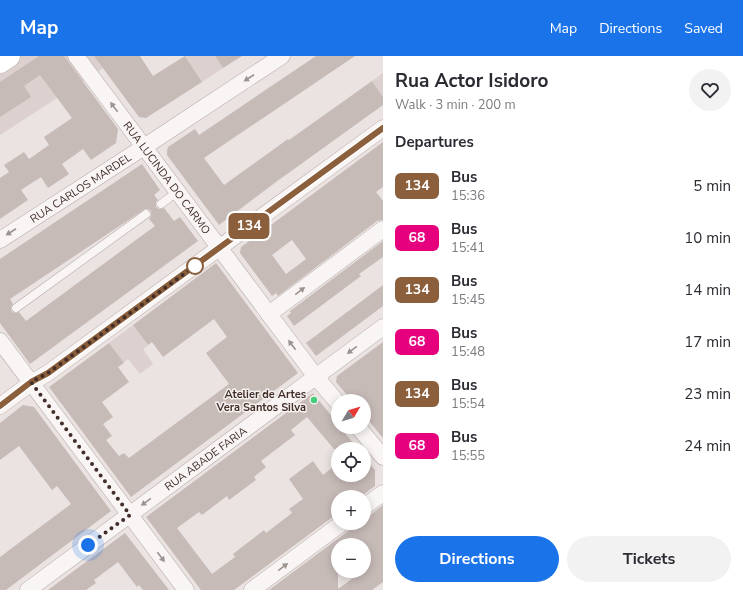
<!DOCTYPE html>
<html lang="en">
<head>
<meta charset="utf-8">
<style>
	:root { --surface:#fff; --page:#f2f2f3; --text:#2b2b33; --muted:#7c7c81; --accent:#1a73e8 }
	body { margin:0; font-family:"Nunito Sans",sans-serif; background:var(--page); color:var(--text); height:100vh; display:flex; flex-direction:column; font-size:15px; white-space:nowrap }
	* { box-sizing:border-box; margin:0 }
	p { font-size:13px; color:var(--muted) }
	.icon { flex:none; width:22px; height:22px; fill:none; stroke:currentColor; stroke-width:2; stroke-linecap:round; stroke-linejoin:round }
	.map { position:relative; flex:1; overflow:hidden }
	.panel { display:flex; flex-direction:column; background:var(--surface); width:360px }
	.panel>* { flex:none }
	.badge { padding:0 8px; border-radius:6px; font-size:14px; line-height:26px }
	.needle { width:26px; rotate:52deg }
	.controls { position:absolute; left:331px; top:338px; display:grid; gap:8px }
	.controls a { display:grid; place-items:center; width:40px; height:40px; border-radius:50%; background:var(--surface); box-shadow:0 2px 10px #0003; font-size:20px }
	.you { position:absolute; width:20px; height:20px; margin:-10px; border:3px solid #fff; border-radius:50%; background:#1a73e8; box-shadow:0 0 0 6px #1a73e833 }
	.map>.badge { position:absolute; translate:-50% -50%; box-shadow:0 0 0 2px #fff }
	h2 { padding:0 12px; font-size:15px; line-height:36px }
	.round { display:grid; place-items:center; flex:none; width:42px; height:42px; border-radius:21px; background:var(--page) }
	.summary { display:flex; align-items:center; justify-content:space-between; height:68px; padding:0 12px }
	h1 { font-size:19px; font-weight:700; line-height:30px }
	.cta { display:flex; gap:8px; margin-top:auto; padding:8px 12px }
	.cta a { flex:1; height:46px; border-radius:24px; background:var(--accent); color:#fff; font-size:16px; font-weight:700; line-height:46px; text-align:center }
	.cta a+a { background:var(--page); color:var(--text) }
	ul { padding:0; list-style:none }
	li { display:flex; align-items:center; gap:12px; height:52px; padding:0 12px }
	li div { flex:1 }
	li b { display:block; font-size:15px }
	li em { font-style:normal }
	li .badge { min-width:44px; font-weight:700; text-align:center }
	header { display:flex; align-items:center; gap:24px; box-sizing:border-box; height:56px; padding:0 20px; background:var(--accent); color:#fff }
	header strong { font-size:19px }
	nav { display:flex; gap:22px; margin-inline-start:auto; font-size:14px }
	main { display:flex; flex:1; min-height:0 }
	.map>svg:first-child { display:block }
	.built { fill:#dcd1cf }
	.building { fill:#c7bbb8; fill-rule:evenodd }
	.lines { fill:none; stroke-linecap:round; stroke-linejoin:round }
	.service-casing { stroke:#b4a9a6; stroke-width:9 }
	.minor-casing { stroke:#b4a9a6; stroke-width:17 }
	.primary-casing { stroke:#b5a4a0; stroke-width:23 }
	.service { stroke:#f8f5f4; stroke-width:8 }
	.minor { stroke:#f8f5f4; stroke-width:16 }
	.primary { stroke:#fff; stroke-width:22 }
	.oneway { fill:#9c928e }
	.line-casing { stroke:#fff; stroke-width:9 }
	.line { stroke:#8b5e3c; stroke-width:6 }
	.walk { stroke:#412e29; stroke-width:4; stroke-dasharray:0 7.2 }
	.stop-dot { fill:#fff; stroke:#8b5e3c; stroke-width:2 }
	.poi-dot { fill:#47ce7d; stroke:#f7f2f1; stroke-width:1.5 }
	.labels { text-anchor:middle; dominant-baseline:central; stroke-width:3; stroke-linejoin:round; paint-order:stroke }
	.street-label { font-size:11px; fill:#412e29; stroke:#f7f2f1 }
	.poi-label { font-size:11px; font-weight:bold; fill:#412e29; stroke:#f7f2f1; text-anchor:end }
</style>
</head>
<body>
<header>
<strong>Map</strong>
<nav><a>Map</a><a>Directions</a><a>Saved</a></nav>
</header>
<main>
<div class="map">
<svg width="383" height="534" viewBox="0 0 383 534">
	<rect width="100%" height="100%" fill="#eae3e1"/>
	<g class="built">
		<polygon points="0,0 122,0 0,79"/>
		<polygon points="185,0 215,0 223,12 202,26"/>
		<polygon points="383,17 383,41 372,25"/>
		<polygon points="133,269 148,289 143,293 153,308 140,318 128,303 123,307 109,287"/>
	</g>
	<g class="building">
		<polygon points="39,0 64,0 118,73 116,87 91,104 83,93 62,108 69,118 48,132 41,121 21,134 28,144 0,163 0,122 9,116 4,109 24,96 29,103 49,89 44,81 72,62 40,19 24,30 31,41 0,61 0,26"/>
		<polygon points="94,0 140,0 153,20 185,0 202,26 146,62 139,61"/>
		<polygon points="215,0 242,0 223,12"/>
		<polygon points="316,0 355,0 204,102 224,129 288,83 289,84 372,25 383,41 383,49 276,126 219,169 167,99 167,95 168,91 195,73 199,79"/>
		<path d="M383,86V131L376,136L383,145V164L377,165L278,240L276,237L272,240L240,197L241,191ZM292,184L306,203L286,218L272,199Z"/>
		<path d="M142,108L160,134L154,139L158,144L156,146V151L159,153L164,152L174,165L180,161L198,185L30,308L0,267V203ZM145,153H148L151,155V160L149,163L155,170L26,265L19,256L16,257L12,256L11,252L13,248L10,243Z"/>
		<polygon points="383,185 383,201 359,218 361,220 294,270 287,260 291,257 290,255"/>
		<polygon points="216,207 298,317 131,441 49,331 109,287 124,307 118,311 129,326 102,346 113,361 103,368 112,380 106,384 119,400 124,397 129,402 202,348 229,328 206,297 227,281 214,263 163,301 152,286 148,289 133,269"/>
		<polygon points="383,229 383,250 316,300 306,287"/>
		<polygon points="383,286 383,382 364,359 364,345 352,345 336,326 337,320"/>
		<polygon points="313,337 338,368 338,371 340,371 358,393 334,393 307,361 291,374 295,379 261,405 266,411 254,421 256,424 229,444 227,440 202,459 199,456 177,472 212,518 235,501 233,498 264,474 266,477 292,457 289,453 303,443 289,423 313,405 323,419 338,407 338,419 364,419 364,401 375,414 375,430 360,441 338,441 338,457 234,534 201,534 146,461"/>
		<polygon points="23,349 34,351 111,455 6,534 0,534 0,501 71,448 57,430 52,434 19,390 0,404 0,367"/>
		<path d="M383,449V526L372,534H269L359,467H364V464ZM338,489H364V514L338,533Z"/>
		<polygon points="125,477 169,534 143,534 139,529 137,531 118,506 94,524 96,527 86,534 48,534"/>
	</g>
	<g class="lines">
		<defs>
			<g id="service">
				<polyline points="161,148 177,136"/>
				<polyline points="16,252 146,158"/>
			</g>
			<g id="minor">
				<path id="s1" d="M76,0L316,321L338,347"/>
				<path id="s2" d="M0,184L144,91L282,0"/>
				<polyline points="269,258 383,173"/>
				<polyline points="0,285 186,534"/>
				<polyline points="0,350 31,327 48,317 383,72"/>
				<polyline points="358,371 383,401"/>
				<polyline points="364,451 383,437"/>
				<path id="s3" d="M28,534L383,271"/>
				<polyline points="252,534 342,467"/>
			</g>
			<polyline id="primary" points="0,6 9,0"/>
		</defs>
		<use href="#service" class="service-casing"/>
		<use href="#minor" class="minor-casing"/>
		<use href="#primary" class="primary-casing"/>
		<use href="#service" class="service"/>
		<use href="#minor" class="minor"/>
		<use href="#primary" class="primary"/>
	</g>
	<defs><path id="oneway-solid" d="M-6-.8H1V-3.2L6.5 0L1 3.2V.8H-6Z"/></defs>
	<g class="oneway">
		<use href="#oneway-solid" transform="translate(249 22) rotate(147)"/>
		<use href="#oneway-solid" transform="translate(114 51) rotate(-127)"/>
		<use href="#oneway-solid" transform="translate(11 176) rotate(147)"/>
		<use href="#oneway-solid" transform="translate(300 235) rotate(-37)"/>
		<use href="#oneway-solid" transform="translate(292 289) rotate(-127)"/>
		<use href="#oneway-solid" transform="translate(352 294) rotate(143)"/>
		<use href="#oneway-solid" transform="translate(146 446) rotate(144)"/>
		<use href="#oneway-solid" transform="translate(161 501) rotate(53)"/>
		<use href="#oneway-solid" transform="translate(283 511) rotate(-37)"/>
	</g>
	<g class="lines">
		<defs>
			<polyline id="line" points="0,350 31,326 48,317 383,72"/>
		</defs>
		<use href="#line" class="line-casing"/>
		<use href="#line" class="line"/>
		<polyline class="walk" points="88,489 130,459 31,326 48,317 195,210"/>
	</g>
	<circle class="stop-dot" cx="195" cy="210" r="8"/>
	<circle class="poi-dot" cx="314" cy="344" r="4"/>
	<g class="labels">
		<g class="street-label">
			<text stroke="none"><textPath href="#s1" startOffset="152">RUA LUCINDA DO CARMO</textPath></text>
			<text stroke="none"><textPath href="#s2" startOffset="96">RUA CARLOS MARDEL</textPath></text>
			<text stroke="none"><textPath href="#s3" startOffset="221">RUA ABADE FARIA</textPath></text>
		</g>
		<g class="poi-label">
			<text x="306" y="338">Atelier de Artes<tspan x="306" dy="13">Vera Santos Silva</tspan></text>
		</g>
	</g>
</svg>
<div class="controls">
<a><svg class="needle" viewBox="-14 -14 28 28"><path d="M0-13l5 13h-10z" fill="#e53935"/><path d="M0 13l5-13h-10z" fill="#7c7c81"/></svg></a>
<a><svg class="icon" aria-label="locate" viewBox="0 0 24 24"><circle cx="12" cy="12" r="6"/><path d="M12 2v4M12 18v4M2 12h4M18 12h4"/></svg></a>
<a>+</a>
<a>−</a>
</div>
<div class="you" style="left:88px;top:489px"></div>
<b class="badge" style="left:249px;top:170px;background:#8b5e3c;color:#fff">134</b>
</div>
<section class="panel">
<div class="summary"><div><h1>Rua Actor Isidoro</h1><p>Walk · 3 min · 200 m</p></div><a class="round"><svg class="icon" aria-label="heart" viewBox="0 0 24 24"><path d="M12 20l-8-8c-3-5 5-10 8-4 3-6 11-1 8 4z"/></svg></a></div>
<h2>Departures</h2>
<ul>
<li><span class="badge" style="background:#8b5e3c;color:#fff">134</span><div><b>Bus</b><p>15:36</p></div><em>5 min</em></li>
<li><span class="badge" style="background:#e6007e;color:#fff">68</span><div><b>Bus</b><p>15:41</p></div><em>10 min</em></li>
<li><span class="badge" style="background:#8b5e3c;color:#fff">134</span><div><b>Bus</b><p>15:45</p></div><em>14 min</em></li>
<li><span class="badge" style="background:#e6007e;color:#fff">68</span><div><b>Bus</b><p>15:48</p></div><em>17 min</em></li>
<li><span class="badge" style="background:#8b5e3c;color:#fff">134</span><div><b>Bus</b><p>15:54</p></div><em>23 min</em></li>
<li><span class="badge" style="background:#e6007e;color:#fff">68</span><div><b>Bus</b><p>15:55</p></div><em>24 min</em></li>
</ul>
<div class="cta"><a>Directions</a><a>Tickets</a></div>
</section>
</main>
</body>
</html>
